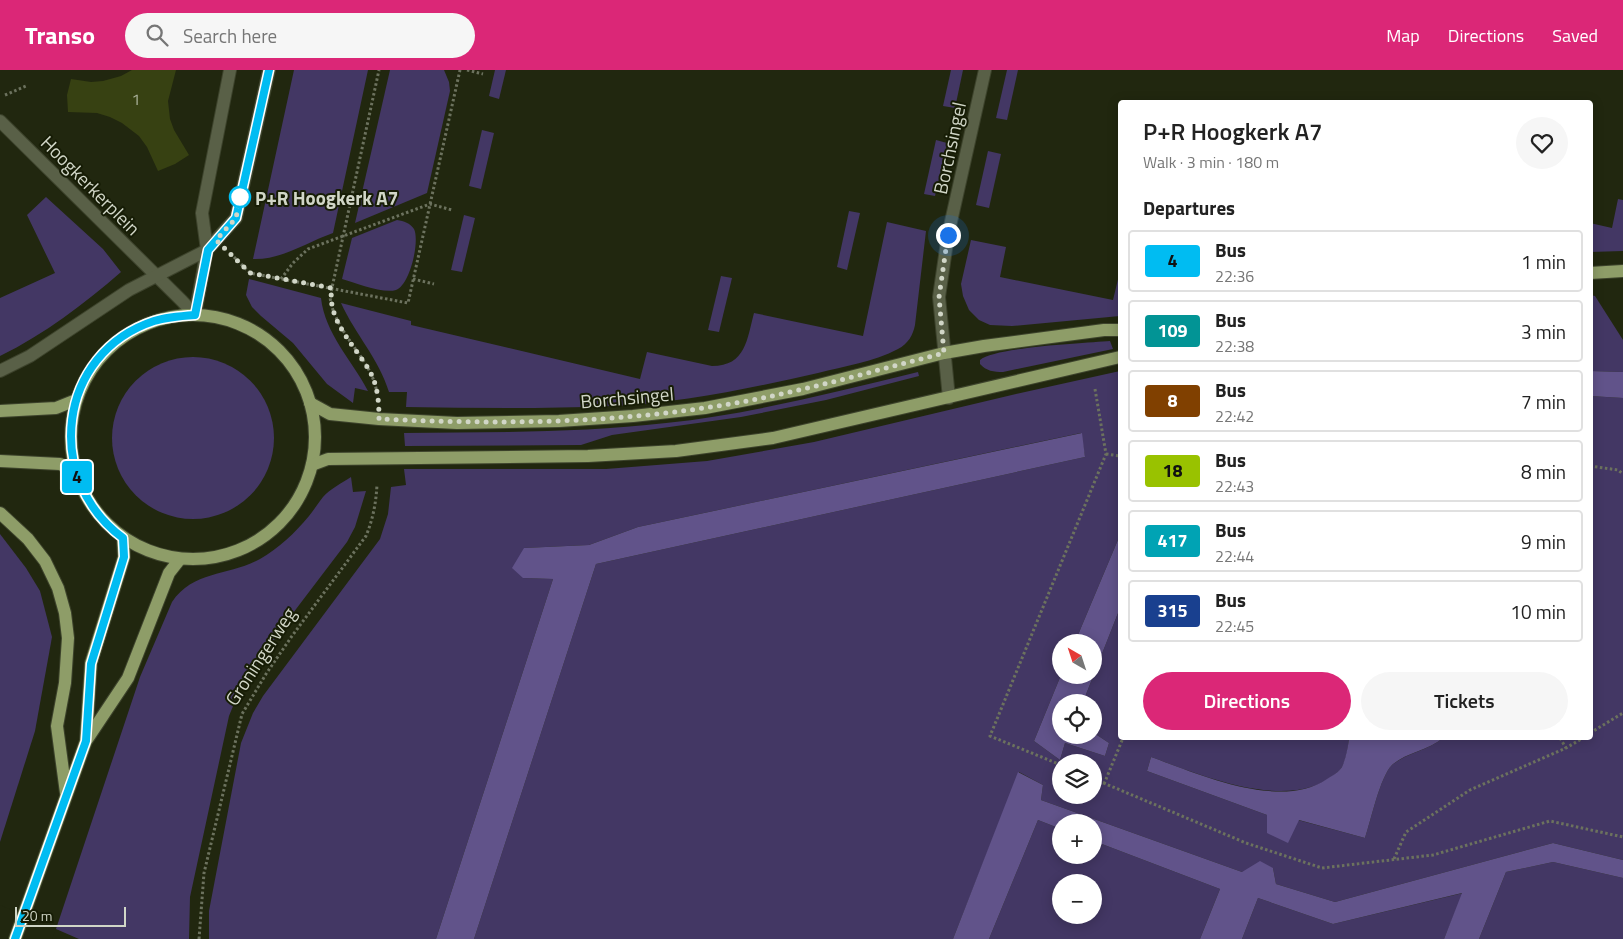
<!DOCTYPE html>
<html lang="en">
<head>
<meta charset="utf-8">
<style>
	:root { --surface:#fff; --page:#f6f6f6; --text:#222; --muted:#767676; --line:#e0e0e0; --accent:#db2777 }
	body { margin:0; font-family:"Titillium Web",sans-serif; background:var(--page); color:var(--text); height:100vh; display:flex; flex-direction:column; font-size:19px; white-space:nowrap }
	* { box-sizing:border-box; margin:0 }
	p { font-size:16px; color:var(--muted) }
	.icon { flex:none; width:28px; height:28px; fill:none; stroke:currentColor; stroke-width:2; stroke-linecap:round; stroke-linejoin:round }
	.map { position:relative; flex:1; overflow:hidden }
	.side { position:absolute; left:1118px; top:30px; width:475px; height:640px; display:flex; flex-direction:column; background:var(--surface); border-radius:5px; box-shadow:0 2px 12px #0003 }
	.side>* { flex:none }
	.badge { padding:0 10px; border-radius:4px; font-size:18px; line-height:32px }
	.needle { width:32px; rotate:321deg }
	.tools { position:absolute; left:1052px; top:564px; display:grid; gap:10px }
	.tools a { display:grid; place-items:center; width:50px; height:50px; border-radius:50%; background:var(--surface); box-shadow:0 2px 12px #0003; font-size:25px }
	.scale { position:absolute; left:15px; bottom:12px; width:111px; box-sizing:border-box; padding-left:5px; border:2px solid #d1d6c7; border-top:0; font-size:14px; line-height:18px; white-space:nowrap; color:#d1d6c7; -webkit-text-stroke:4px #171d06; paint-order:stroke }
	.you { position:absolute; width:25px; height:25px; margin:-12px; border:4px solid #fff; border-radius:50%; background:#1a73e8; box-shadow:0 0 0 8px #1a73e833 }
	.map>.badge { position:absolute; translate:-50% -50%; box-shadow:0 0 0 2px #fff }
	h2 { padding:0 25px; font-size:19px; line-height:45px }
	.round { display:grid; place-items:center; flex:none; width:52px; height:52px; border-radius:26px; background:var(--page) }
	.head { display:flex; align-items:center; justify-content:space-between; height:85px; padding:0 25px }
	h1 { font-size:24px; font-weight:600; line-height:38px }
	.button { display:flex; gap:10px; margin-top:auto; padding:10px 25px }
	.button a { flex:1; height:58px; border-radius:30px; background:var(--accent); color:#fff; font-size:20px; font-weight:600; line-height:58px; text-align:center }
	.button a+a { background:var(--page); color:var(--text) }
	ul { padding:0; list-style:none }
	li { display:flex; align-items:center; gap:15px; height:62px; margin:0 10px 8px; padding:0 15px; border:2px solid var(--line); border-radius:5px }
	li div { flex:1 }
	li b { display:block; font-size:19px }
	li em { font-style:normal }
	li .badge { min-width:55px; font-weight:700; text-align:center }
	header { display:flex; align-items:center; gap:30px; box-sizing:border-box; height:70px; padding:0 25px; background:var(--accent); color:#fff }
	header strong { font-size:24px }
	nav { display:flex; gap:28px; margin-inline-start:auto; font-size:18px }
	.search { width:350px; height:45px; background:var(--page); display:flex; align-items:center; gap:12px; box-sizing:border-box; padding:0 18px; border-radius:28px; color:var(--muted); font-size:19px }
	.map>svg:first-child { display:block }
	.green { fill:#433764; fill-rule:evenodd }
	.water { fill:#61538a }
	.pier { fill:#21270f }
	.building { fill:#374112 }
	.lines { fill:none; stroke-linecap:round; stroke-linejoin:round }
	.minor-casing { stroke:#3d432c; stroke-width:14 }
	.major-casing { stroke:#3d432c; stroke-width:14 }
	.path { stroke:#6c725e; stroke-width:3; stroke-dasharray:2.5 2.5; stroke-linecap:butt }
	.minor { stroke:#596047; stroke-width:12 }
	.major { stroke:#8e9d68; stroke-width:12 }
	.line-casing { stroke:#fff; stroke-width:11 }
	.line { stroke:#00bcf2; stroke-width:8 }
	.walk { stroke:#d1d6c7; stroke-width:5; stroke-dasharray:0 9 }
	.stop-dot { fill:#fff; stroke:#00bcf2; stroke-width:2.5 }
	.labels { text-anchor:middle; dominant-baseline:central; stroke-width:4; stroke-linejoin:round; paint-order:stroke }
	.number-label { font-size:16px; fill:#aab19a }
	.street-label { font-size:19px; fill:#d1d6c7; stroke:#171d06 }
	.stop-label { font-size:19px; font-weight:bold; fill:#d1d6c7; stroke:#171d06; text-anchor:start }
</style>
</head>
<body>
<header>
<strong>Transo</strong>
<div class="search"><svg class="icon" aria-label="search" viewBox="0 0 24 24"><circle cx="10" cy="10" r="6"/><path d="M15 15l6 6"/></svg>Search here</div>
<nav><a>Map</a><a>Directions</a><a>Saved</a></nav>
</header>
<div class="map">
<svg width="1623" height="869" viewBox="0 0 1623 869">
	<rect width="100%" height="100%" fill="#21270f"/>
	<g class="green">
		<path d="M294,0H368L333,163C307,172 282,190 253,189Z"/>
		<polygon points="390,0 444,0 449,12 450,21 427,123 355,153"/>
		<polygon points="495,0 506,0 499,29 489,26"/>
		<polygon points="951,0 963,0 955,38 943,36"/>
		<polygon points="1007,0 1018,0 1007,50 996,48"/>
		<polygon points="482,60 494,63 481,119 469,116"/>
		<polygon points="936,70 947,73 935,126 924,124"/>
		<polygon points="988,81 1001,84 989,138 976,135"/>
		<path d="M46,127L103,179L121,202C84,234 45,264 0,286V228L55,203L27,145Z"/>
		<polygon points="1618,129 1623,130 1623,181 1590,182 1590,153 1612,158"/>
		<polygon points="849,141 860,143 847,200 837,197"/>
		<polygon points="464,145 475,148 462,202 451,200"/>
		<path d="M397,150C404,151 410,153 414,159C420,171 410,215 396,220C383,224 356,213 342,209L352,168Z"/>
		<path d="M887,152L926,161L915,255C913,265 908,274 898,279C874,292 844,296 818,303C751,318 681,333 612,336C543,339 475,338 406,337L407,322H389C379,289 355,264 341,233L411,251V255L640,309L647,282L712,296C746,296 747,269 754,243L863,266Z"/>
		<polygon points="971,170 1006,177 1000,207 1113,230 1120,201 1120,246 1012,256 990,255 979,250 969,240 963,226 961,214"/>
		<polygon points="721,206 732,208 719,262 708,260"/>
		<path d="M249,209L321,228C325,264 352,290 368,321L355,318L353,333L327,314L293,273L261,246L252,237L246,225Z"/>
		<polygon points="1590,225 1595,226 1623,270 1623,302 1590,301"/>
		<path d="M1110,271L1113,279L1003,302C994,302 986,301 980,294V290C995,277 1086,273 1110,271Z"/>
		<circle cx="193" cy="368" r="81"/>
		<path d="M1120,301V465L1075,572H1061V605L1034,671L1060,690L1065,673L1105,686L1109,673L1094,663V632H1083L1120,538V668H1349C1348,677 1346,693 1340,700C1293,746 1202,705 1151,687L1147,701L1267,745L1298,750L1365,768C1371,750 1380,707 1392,695C1406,683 1429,680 1443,668H1590V326L1623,328V790L1553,773L1335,832L1276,814L1273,798L1242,802L1041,730L1043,715L1019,702L953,869H474L596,494L1085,387L1081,363L638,457L589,475L524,478L523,508L553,509L436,869H209V841L241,673L253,643L263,626L380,469L388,444L391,417L406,415L404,399H606L707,391L814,372L1016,324ZM1061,692H1094V725H1061Z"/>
		<path d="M918,302L919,306L826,330L741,347L612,365L581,375L405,376L404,363C492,362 579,363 666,353C751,344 835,322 918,302Z"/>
		<path d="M351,407L353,422L366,421L355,457L347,472L290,547L240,619L229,646L190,827L189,869H79L56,859L140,607L172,532C194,500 230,506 260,489C279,478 295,463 309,446C314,440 318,433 323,427C330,419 342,413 351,407Z"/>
		<polygon points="0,464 26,498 40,521 52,567 35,661 0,772"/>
		<path d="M1038,750L1061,759V785H1094V771L1220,819L1200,869H989ZM1061,812H1094V845H1061Z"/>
		<polygon points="1553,792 1623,808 1623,869 1479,869 1506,802"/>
		<polygon points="1463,823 1444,869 1242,869 1258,828 1333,854"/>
	</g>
	<g class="water">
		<polygon points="1590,301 1623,302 1623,328 1590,326"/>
		<polygon points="1082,363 1085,387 596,494 474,869 436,869 553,509 523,508 512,498 524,478 589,475 638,457"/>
		<polygon points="1120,465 1120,538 1083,632 1061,632 1061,665 1094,665 1094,663 1109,673 1105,686 1065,673 1060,690 1034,671 1061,605 1094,605 1094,572 1075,572"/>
		<path d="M1349,668H1443C1429,680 1405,683 1392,695C1380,707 1371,750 1365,768L1299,750L1288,773L1267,763V745L1147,701L1151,687C1199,704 1280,741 1327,709C1332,706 1339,702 1342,697C1346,688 1348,677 1349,668Z"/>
		<polygon points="1018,702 1043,715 1041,730 1242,802 1260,791 1273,798 1276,814 1335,832 1553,773 1623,790 1623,808 1553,792 1506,802 1479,869 1444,869 1462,823 1333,854 1258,828 1242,869 1200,869 1220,819 1094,771 1094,752 1061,752 1061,759 1038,750 989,869 953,869"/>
	</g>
	<polygon class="pier" points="0,835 56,859 52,869 0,869"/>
	<polygon class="building" points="132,0 176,0 168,31 170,49 174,60 189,85 175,94 158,101 147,77 139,66 122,53 110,47 97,43 68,42 67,25 71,9 91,12 103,11 121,6"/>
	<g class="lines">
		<defs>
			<g id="minor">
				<polyline points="0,51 182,231 195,245"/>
				<polyline points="195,245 207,180 202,143 230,0"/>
				<polyline points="0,301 30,286 129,220 207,180 236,148 269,0"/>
				<polyline points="949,328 939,227 948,165 985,0"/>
			</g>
			<g id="major">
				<polyline points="1590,203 1623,201"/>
				<circle cx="193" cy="367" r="122"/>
				<polyline points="310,333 330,344 379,349 457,353 559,351 633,346 705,338 803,319 944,283 984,276 1104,260 1120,260"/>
				<polyline points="0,341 56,338 76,330"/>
				<polyline points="0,391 60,394 75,401"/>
				<polyline points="312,395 328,389 588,386 676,381 773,368 1120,287"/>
				<polyline points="0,443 28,469 45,491 58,518 65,543 68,568 65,613 57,656 66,723"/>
				<polyline points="86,670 91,593 124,487 123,468"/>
				<polyline points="15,869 86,671 128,608 169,503 180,489"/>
			</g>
		</defs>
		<use href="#minor" class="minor-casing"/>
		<use href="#major" class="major-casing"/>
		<g class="path">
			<polyline points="467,0 483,4"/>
			<polyline points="5,25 26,16"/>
			<polyline points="234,187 250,203 408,233 460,0"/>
			<polyline points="281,209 293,193 308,179 430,134 452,140"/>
			<polyline points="413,209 434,214"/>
			<path d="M377,324C373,289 335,265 330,227L379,0"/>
			<polyline points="1106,384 1120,386"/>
			<polyline points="1590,396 1618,400 1623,404"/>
			<polyline points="1590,663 1623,643"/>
			<polyline points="1560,668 1566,678"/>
			<polyline points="1061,695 990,666 1106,384 1095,319"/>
			<polyline points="1094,709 1246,773 1322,798 1433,785 1550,751 1623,767"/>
			<polyline points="1104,714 1123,668"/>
			<polyline points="1394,789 1406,762 1470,720 1566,678 1583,668"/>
			<path d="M199,869L204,803L242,644L266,604L292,566L366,466C373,449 376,433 377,415"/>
		</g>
		<use href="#minor" class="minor"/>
		<use href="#major" class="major"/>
	</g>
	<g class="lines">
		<defs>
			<path id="line" d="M15,869L86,671L91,594L124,487L123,468C43,409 57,283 154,251C167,247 181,246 195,245L208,180L236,148L269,0"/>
		</defs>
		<use href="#line" class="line-casing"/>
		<use href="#line" class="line"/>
		<path class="walk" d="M240,127L236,148L216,170L250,203L332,218C326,249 355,276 369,300C378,315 379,333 379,349C487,354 597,354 704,338C785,327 865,303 944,283L939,227L948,165"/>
	</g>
	<circle class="stop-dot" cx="240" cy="127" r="10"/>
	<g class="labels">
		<g class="number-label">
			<text x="136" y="29">1</text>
		</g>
		<g class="street-label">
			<text transform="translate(949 78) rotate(-78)">Borchsingel</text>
			<text transform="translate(91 115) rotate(45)">Hoogkerkerplein</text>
			<text transform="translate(627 327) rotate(-5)">Borchsingel</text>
			<text transform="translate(260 586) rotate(-57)">Groningerweg</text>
		</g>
		<g class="stop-label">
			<text x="255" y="127">P+R Hoogkerk A7</text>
		</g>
	</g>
</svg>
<div class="tools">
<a><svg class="needle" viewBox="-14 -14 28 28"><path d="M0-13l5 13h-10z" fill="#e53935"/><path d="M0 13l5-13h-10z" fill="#767676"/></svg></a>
<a><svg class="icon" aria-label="locate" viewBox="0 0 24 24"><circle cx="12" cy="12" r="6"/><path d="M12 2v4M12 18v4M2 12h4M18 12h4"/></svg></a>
<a><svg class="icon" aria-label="layers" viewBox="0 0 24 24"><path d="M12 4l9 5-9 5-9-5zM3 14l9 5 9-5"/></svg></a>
<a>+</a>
<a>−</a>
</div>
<div class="scale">20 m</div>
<div class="you" style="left:948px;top:165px"></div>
<b class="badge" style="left:77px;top:407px;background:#00bcf2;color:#111">4</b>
<section class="side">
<div class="head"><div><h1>P+R Hoogkerk A7</h1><p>Walk · 3 min · 180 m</p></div><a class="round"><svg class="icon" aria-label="heart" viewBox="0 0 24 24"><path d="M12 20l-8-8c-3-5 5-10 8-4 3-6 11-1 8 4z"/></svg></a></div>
<h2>Departures</h2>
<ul>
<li><span class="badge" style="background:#00bcf2;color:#111">4</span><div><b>Bus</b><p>22:36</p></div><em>1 min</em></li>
<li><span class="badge" style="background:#029495;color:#fff">109</span><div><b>Bus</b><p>22:38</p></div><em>3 min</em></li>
<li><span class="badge" style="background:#804000;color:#fff">8</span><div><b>Bus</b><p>22:42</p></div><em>7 min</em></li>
<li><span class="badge" style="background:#99c200;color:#111">18</span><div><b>Bus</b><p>22:43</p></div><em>8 min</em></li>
<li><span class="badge" style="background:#00a3b4;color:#fff">417</span><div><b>Bus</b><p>22:44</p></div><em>9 min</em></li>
<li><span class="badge" style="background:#19408f;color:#fff">315</span><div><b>Bus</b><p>22:45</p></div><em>10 min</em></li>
</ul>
<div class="button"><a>Directions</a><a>Tickets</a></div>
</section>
</div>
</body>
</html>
